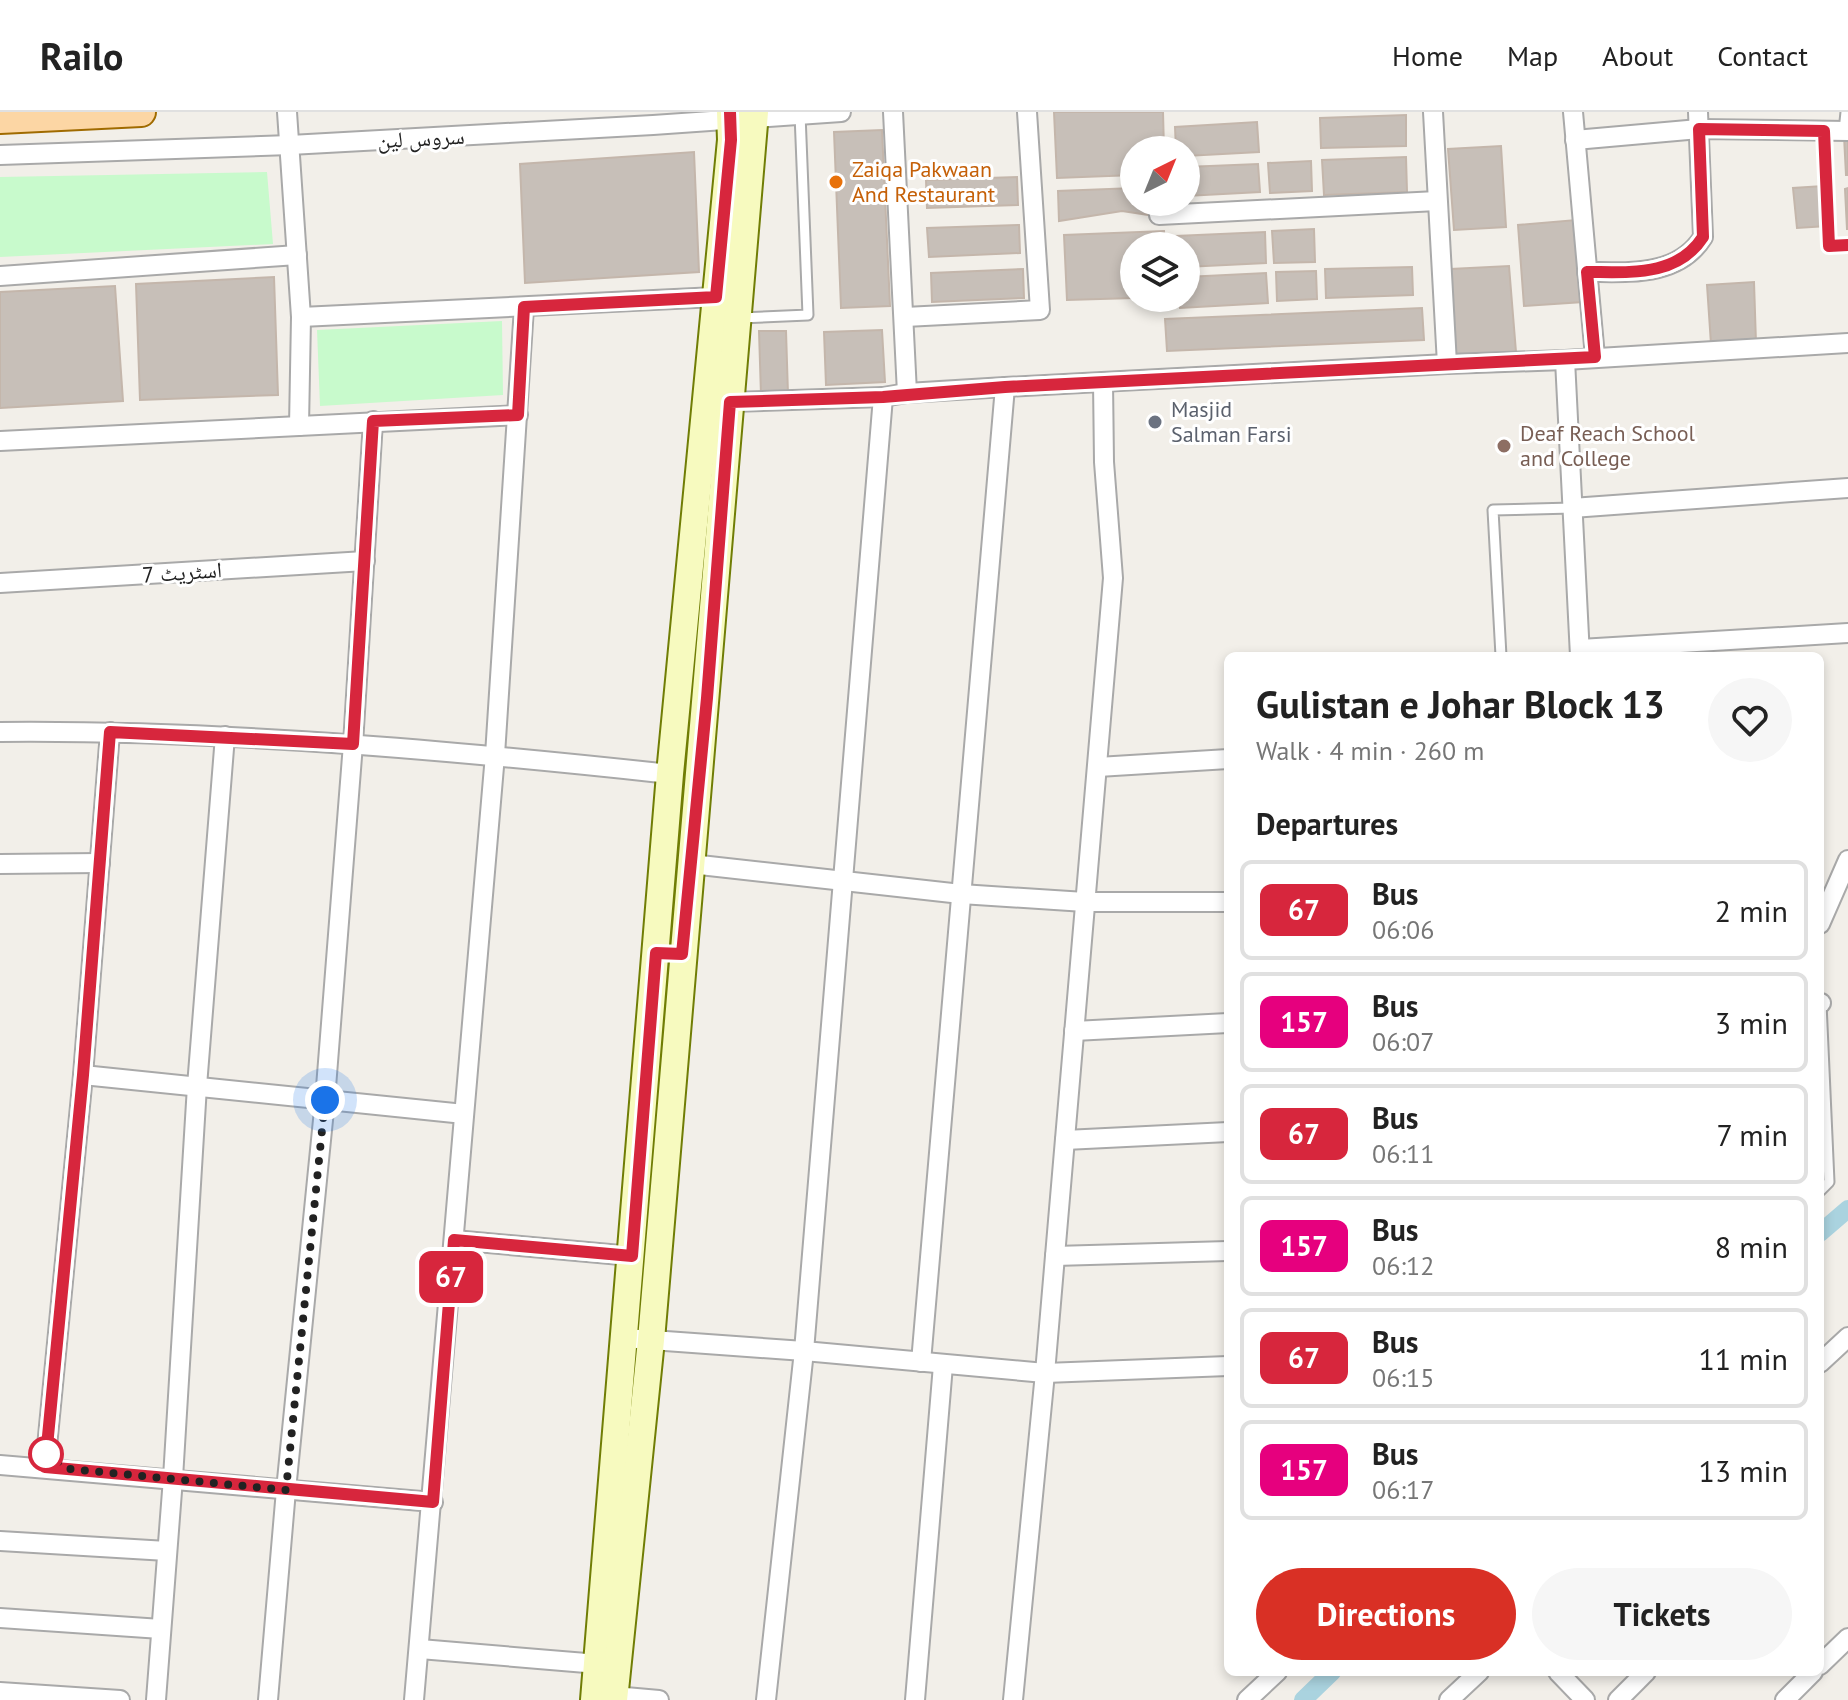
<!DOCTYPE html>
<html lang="en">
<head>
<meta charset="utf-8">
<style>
	:root { --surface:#fff; --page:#f6f6f6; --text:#222; --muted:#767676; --line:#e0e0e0; --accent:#d93025 }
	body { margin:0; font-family:"PT Sans","Noto Naskh Arabic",sans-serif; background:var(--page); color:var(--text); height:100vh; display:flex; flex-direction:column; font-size:30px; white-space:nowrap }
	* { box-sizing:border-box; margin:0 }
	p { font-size:26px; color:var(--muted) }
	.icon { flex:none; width:44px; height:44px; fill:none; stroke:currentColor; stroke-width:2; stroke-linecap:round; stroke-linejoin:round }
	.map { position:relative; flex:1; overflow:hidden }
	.side { position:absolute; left:1224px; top:540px; width:600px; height:1024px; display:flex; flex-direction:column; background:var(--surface); border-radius:12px; box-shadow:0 4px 12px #0003 }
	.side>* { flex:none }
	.badge { padding:0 16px; border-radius:12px; font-size:28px; line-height:52px }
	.needle { width:52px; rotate:43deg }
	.tools { position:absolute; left:1120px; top:24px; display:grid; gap:16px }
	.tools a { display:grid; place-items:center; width:80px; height:80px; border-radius:50%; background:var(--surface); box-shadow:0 4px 12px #0003; font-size:40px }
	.you { position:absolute; width:40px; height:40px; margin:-20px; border:6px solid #fff; border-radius:50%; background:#1a73e8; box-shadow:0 0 0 12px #1a73e833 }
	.map>.badge { position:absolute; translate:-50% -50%; box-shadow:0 0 0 4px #fff }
	h2 { padding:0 32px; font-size:30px; line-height:72px }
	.round { display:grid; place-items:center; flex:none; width:84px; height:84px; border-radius:42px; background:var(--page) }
	.headline { display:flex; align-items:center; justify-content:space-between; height:136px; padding:0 32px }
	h1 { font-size:38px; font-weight:700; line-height:60px }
	.action { display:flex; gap:16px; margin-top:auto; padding:16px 32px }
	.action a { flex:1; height:92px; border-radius:48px; background:var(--accent); color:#fff; font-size:32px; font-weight:700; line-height:92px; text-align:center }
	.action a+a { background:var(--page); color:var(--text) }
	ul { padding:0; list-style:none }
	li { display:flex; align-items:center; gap:24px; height:100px; margin:0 16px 12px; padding:0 16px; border:4px solid var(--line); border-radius:12px }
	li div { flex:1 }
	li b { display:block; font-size:30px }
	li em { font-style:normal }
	li .badge { min-width:88px; font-weight:700; text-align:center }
	header { display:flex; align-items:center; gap:48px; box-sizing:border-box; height:112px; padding:0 40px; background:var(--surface); border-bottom:2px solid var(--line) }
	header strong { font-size:38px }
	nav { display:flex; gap:44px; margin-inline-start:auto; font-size:28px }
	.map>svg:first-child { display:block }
	.park { fill:#c8facc }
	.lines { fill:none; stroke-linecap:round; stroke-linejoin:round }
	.canal { stroke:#aad3df; stroke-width:18 }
	.building { fill:#c7bfb8; stroke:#c4b6ab; stroke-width:2 }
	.lane-casing { stroke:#a9a9a9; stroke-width:13 }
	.street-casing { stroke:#a9a9a9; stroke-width:22 }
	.secondary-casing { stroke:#707d05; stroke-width:30 }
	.primary-casing { stroke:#a06b00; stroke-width:32 }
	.lane { stroke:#fff; stroke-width:9 }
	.street { stroke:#fff; stroke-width:18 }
	.secondary { stroke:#f7fabf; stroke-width:26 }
	.primary { stroke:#fcd6a4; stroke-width:28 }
	.line-casing { stroke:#fff; stroke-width:18 }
	.line { stroke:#d7263d; stroke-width:12 }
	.walk { stroke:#222; stroke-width:8; stroke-dasharray:0 14.4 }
	.food-dot { fill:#e8710a; stroke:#fff; stroke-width:3 }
	.worship-dot { fill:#6b7280; stroke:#fff; stroke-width:3 }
	.education-dot { fill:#8d6e63; stroke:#fff; stroke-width:3 }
	.stop-dot { fill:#fff; stroke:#d7263d; stroke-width:4 }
	.labels { text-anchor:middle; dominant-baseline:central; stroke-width:6; stroke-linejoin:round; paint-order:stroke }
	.street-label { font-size:22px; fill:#222; stroke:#fff }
	.food-label { font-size:22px; fill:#c56008; stroke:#fff; text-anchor:start }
	.worship-label { font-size:22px; fill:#5b616d; stroke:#fff; text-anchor:start }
	.education-label { font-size:22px; fill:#785e54; stroke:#fff; text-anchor:start }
</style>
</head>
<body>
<header>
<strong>Railo</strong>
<nav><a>Home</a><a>Map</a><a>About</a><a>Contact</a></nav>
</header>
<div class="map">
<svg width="1848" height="1588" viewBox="0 0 1848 1588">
	<rect width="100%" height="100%" fill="#f2efe9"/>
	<g class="park">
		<polygon points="267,60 273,132 0,145 0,65"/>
		<polygon points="502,209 503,283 320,294 317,218"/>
	</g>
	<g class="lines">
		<g class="canal">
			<polyline points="1820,1121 1848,1097"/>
			<polyline points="1303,1588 1332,1560"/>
		</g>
	</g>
	<g class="building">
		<polygon points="1054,0 1163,0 1164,38 1134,38 1134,63 1057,66"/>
		<polygon points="1406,3 1406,34 1321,36 1320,6"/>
		<polygon points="1257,10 1259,40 1186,44 1186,38 1176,38 1175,15"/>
		<polygon points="882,18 890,194 841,196 834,20"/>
		<polygon points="1844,24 1848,24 1848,63 1846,63"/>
		<polygon points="1501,34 1506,115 1454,118 1448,37"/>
		<polygon points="694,40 699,160 525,171 520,52"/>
		<polygon points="1406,45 1407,80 1324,83 1322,48"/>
		<polygon points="1311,49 1312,79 1270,81 1268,51"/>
		<polygon points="1258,52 1260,80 1186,84 1186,55"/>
		<polygon points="1017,65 1018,93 927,96 926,68"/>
		<polygon points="1823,74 1827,114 1797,116 1793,76"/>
		<polygon points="1134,76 1134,90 1162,90 1162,105 1122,99 1059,109 1058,79"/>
		<polygon points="1848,76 1848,117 1847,117 1845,77"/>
		<polygon points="1576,108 1583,190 1524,194 1518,113"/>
		<polygon points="1019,113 1020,141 929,145 927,116"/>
		<polygon points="1314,117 1315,150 1274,151 1272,119"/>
		<polygon points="1164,119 1165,134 1134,134 1134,186 1067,188 1064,123"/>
		<polygon points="1265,120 1266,151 1186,155 1186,134 1177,134 1176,124"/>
		<polygon points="1509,154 1516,240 1454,244 1451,157"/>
		<polygon points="1412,155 1413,183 1326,186 1325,157"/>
		<polygon points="1023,157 1024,186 932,190 931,161"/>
		<polygon points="1316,159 1317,187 1277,189 1276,160"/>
		<polygon points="1266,161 1268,191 1180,196 1179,186 1186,186 1186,165"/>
		<polygon points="274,165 278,283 140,288 136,172"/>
		<polygon points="1754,170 1756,231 1711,232 1707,173"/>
		<polygon points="115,174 123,289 0,296 0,180"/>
		<polygon points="1422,196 1424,228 1167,239 1165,207"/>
		<polygon points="882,218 885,270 826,273 824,220"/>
		<polygon points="759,219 786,219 788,282 761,283"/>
	</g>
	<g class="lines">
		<defs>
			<g id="lane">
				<polyline points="1824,19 1829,134 1848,133"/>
				<polyline points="1844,19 1846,0"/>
				<polyline points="741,206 808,203 800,2"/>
				<polyline points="1501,544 1493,398 1572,396"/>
				<polyline points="1820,1079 1829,1070 1821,891"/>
			</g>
			<g id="street">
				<polyline points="287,0 301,205 299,314"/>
				<polyline points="893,0 907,281"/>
				<polyline points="1433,0 1447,252"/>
				<polyline points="1573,0 1595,245"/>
				<polyline points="1575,28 1699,17 1848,19"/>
				<polyline points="0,43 290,33 653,13 841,0"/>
				<polyline points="1159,103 1437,89"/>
				<path d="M1587,160C1629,160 1678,165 1703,125L1698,0"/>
				<polyline points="0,164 297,143"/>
				<polyline points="301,205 716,185"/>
				<polyline points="905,205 1040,198 1027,0"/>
				<polyline points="1565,248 1580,544"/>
				<polyline points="730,290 883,285 907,281 1005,275 1447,252 1565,248 1848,231"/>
				<polyline points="0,329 518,303"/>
				<polyline points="1572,396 1848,376"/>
				<polyline points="0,471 365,449"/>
				<polyline points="1580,537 1848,521"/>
				<path d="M0,620C224,618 448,638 670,662"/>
				<polyline points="1098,655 1228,647"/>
				<polyline points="0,752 100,751"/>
				<polyline points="691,752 961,782 1085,790 1228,790"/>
				<polyline points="1820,812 1848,748"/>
				<polyline points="1820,891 1821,891"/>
				<polyline points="1074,919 1228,911"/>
				<polyline points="83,963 464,1002"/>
				<polyline points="1065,1028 1228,1020"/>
				<polyline points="454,1128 632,1144"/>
				<polyline points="1055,1144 1228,1139"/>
				<polyline points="624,1226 804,1239 1045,1261 1228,1254"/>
				<polyline points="921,1250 1005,275"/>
				<polyline points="1820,1251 1848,1225"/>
				<polyline points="0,1353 433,1390"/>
				<polyline points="45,1355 83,963 110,620"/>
				<polyline points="0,1429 167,1439"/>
				<polyline points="0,1506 161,1517"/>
				<polyline points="420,1537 598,1552"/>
				<polyline points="1820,1553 1848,1526"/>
				<polyline points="1558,1560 1585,1588"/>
				<polyline points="0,1580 120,1588"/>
				<polyline points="614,1584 659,1588"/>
				<polyline points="156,1588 173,1366 197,974 225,624"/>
				<polyline points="268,1588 286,1378 325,988 353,632 373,309"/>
				<polyline points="414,1588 495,643 524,195"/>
				<polyline points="766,1588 804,1239 883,285"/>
				<polyline points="915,1588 943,1253"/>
				<polyline points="1013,1588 1045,1261 1113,466 1104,350 1103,270"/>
				<polyline points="1247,1588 1277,1560"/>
				<polyline points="1449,1588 1479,1560"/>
				<polyline points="1618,1588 1646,1560"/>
				<polyline points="1785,1588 1813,1560"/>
			</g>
			<g id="secondary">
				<polyline points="594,1588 670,662 731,28 730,0"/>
				<polyline points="614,1588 651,1228 755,0"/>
			</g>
			<polyline id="primary" points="0,7 141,0"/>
		</defs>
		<use href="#lane" class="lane-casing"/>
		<use href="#street" class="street-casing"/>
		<use href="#secondary" class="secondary-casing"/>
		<use href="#primary" class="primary-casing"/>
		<use href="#lane" class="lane"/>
		<use href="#street" class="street"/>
		<use href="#secondary" class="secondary"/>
		<use href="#primary" class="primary"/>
	</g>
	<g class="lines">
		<defs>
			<path id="line" d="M730,0L731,28L716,185L524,195L518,303L373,309L353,632L110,620L83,963L45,1355L433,1390L454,1128L632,1144L656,841L682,842L707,586L730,290L883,285L1005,275L1595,245L1587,160C1630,160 1677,165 1703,125L1699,17L1824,19L1829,134L1848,133"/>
		</defs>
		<use href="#line" class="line-casing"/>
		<use href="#line" class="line"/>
		<polyline class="walk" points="46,1342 70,1357 286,1378 325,988"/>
	</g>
	<circle class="food-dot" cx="836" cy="70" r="8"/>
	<circle class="worship-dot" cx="1155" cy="310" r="8"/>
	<circle class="education-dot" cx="1504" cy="334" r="8"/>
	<circle class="stop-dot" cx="46" cy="1342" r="16"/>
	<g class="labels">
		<g class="street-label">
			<text transform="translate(421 26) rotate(-3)">سروس لین</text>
			<text transform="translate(182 460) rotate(-4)">اسٹریٹ 7</text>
		</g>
		<g class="food-label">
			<text x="852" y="57">Zaiqa Pakwaan<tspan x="852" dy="25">And Restaurant</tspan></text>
		</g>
		<g class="worship-label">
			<text x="1171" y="297">Masjid<tspan x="1171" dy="25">Salman Farsi</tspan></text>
		</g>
		<g class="education-label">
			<text x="1520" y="321">Deaf Reach School<tspan x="1520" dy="25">and College</tspan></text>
		</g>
	</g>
</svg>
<div class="tools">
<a><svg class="needle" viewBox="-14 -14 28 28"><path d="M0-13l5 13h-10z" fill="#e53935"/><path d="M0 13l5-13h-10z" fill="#767676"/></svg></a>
<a><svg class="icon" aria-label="layers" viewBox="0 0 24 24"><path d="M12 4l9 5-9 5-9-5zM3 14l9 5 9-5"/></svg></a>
</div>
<div class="you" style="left:325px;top:988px"></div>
<b class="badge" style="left:451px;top:1165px;background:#d7263d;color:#fff">67</b>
<section class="side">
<div class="headline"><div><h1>Gulistan e Johar Block 13</h1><p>Walk · 4 min · 260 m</p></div><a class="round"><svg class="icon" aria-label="heart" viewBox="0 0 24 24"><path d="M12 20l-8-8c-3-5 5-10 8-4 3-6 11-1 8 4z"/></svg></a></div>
<h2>Departures</h2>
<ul>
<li><span class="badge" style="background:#d7263d;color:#fff">67</span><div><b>Bus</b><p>06:06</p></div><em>2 min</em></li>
<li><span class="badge" style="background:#e6007e;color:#fff">157</span><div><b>Bus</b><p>06:07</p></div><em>3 min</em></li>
<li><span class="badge" style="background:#d7263d;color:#fff">67</span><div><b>Bus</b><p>06:11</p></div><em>7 min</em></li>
<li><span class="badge" style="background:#e6007e;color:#fff">157</span><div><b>Bus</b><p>06:12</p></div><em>8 min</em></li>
<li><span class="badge" style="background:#d7263d;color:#fff">67</span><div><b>Bus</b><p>06:15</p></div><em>11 min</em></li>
<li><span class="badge" style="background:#e6007e;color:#fff">157</span><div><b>Bus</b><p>06:17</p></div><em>13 min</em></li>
</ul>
<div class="action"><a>Directions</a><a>Tickets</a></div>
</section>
</div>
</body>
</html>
